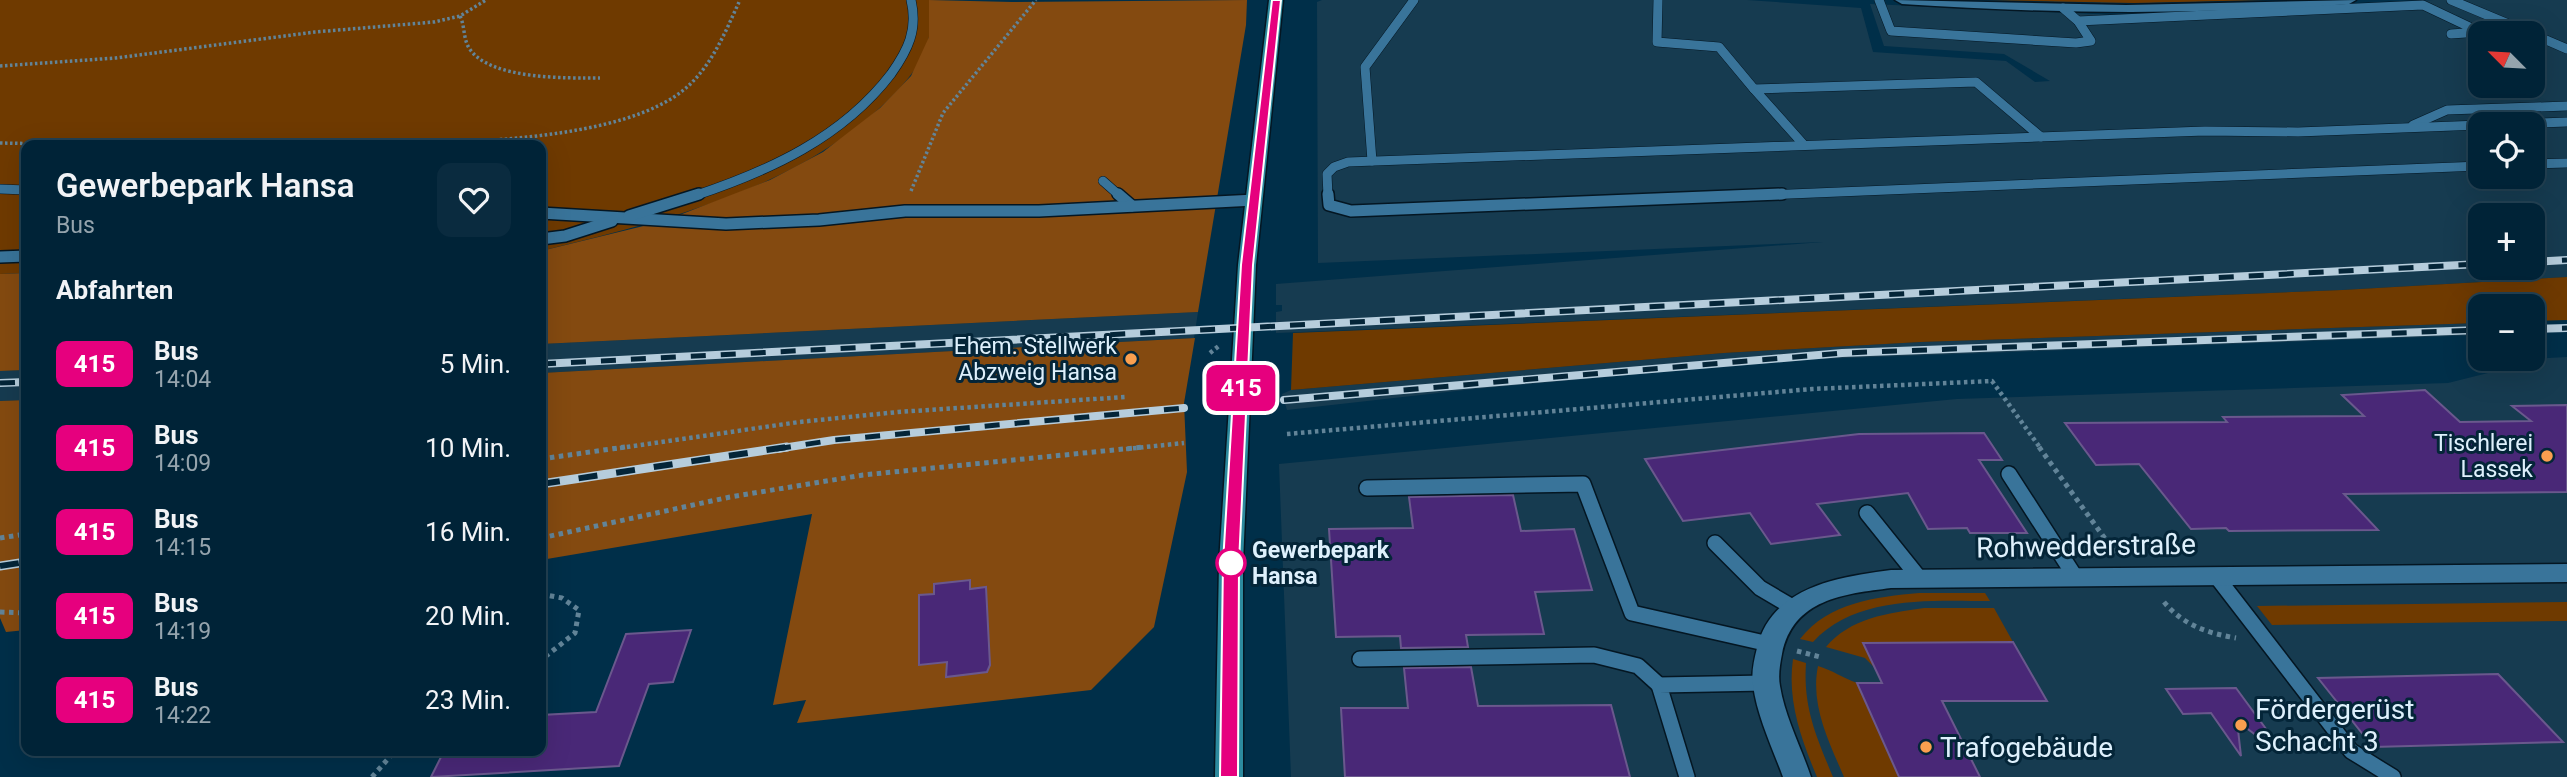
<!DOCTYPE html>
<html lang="de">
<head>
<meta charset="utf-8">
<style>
	:root { --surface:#002337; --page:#0a2b3f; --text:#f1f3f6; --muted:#95a4ad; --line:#224052 }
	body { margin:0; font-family:Roboto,sans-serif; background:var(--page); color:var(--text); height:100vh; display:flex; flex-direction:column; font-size:26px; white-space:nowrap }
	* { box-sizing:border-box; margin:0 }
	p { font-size:23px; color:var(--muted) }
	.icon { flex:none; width:38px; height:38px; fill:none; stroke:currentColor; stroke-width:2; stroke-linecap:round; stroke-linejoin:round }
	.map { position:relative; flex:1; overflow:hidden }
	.details { position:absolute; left:21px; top:140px; width:525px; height:616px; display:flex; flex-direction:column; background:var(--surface); border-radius:14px; box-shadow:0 7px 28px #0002,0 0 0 2px var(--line) }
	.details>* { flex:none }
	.badge { padding:0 14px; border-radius:10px; font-size:24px; line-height:46px }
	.needle { width:46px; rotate:294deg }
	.controls { position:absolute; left:2468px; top:21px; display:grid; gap:14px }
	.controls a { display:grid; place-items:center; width:77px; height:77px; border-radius:14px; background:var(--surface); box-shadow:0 7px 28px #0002,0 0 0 2px var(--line); font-size:35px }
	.map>.badge { position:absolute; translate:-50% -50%; box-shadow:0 0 0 4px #fff }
	h2 { padding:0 35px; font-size:26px; line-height:63px }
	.round { display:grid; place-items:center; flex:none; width:74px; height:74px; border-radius:14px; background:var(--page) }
	.head { display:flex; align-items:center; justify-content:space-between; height:119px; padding:0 35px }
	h1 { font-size:33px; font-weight:600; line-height:52px }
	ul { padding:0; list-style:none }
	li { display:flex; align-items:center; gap:21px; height:84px; padding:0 35px }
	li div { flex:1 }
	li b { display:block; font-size:26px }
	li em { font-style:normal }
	li .badge { min-width:77px; font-weight:700; text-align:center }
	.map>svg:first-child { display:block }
	.built { fill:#163b50; fill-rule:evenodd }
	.green { fill:#6f3a00 }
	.forest { fill:#844a10 }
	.building { fill:#492877; stroke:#6a588d; stroke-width:2 }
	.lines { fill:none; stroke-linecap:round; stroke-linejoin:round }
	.lane-far2-casing { stroke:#041622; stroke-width:10 }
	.lane-far1-casing { stroke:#041622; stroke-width:14 }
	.lane-casing { stroke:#041622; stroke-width:18 }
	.street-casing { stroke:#041622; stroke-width:3 }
	.secondary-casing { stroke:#041622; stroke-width:3 }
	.path-far2 { stroke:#628498; stroke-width:3.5; stroke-dasharray:2.5 2.5; stroke-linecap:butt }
	.path-far1 { stroke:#628498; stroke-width:4.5; stroke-dasharray:3.5 3.5; stroke-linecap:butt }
	.path { stroke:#628498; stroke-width:5; stroke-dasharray:4.5 4.5; stroke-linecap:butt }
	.lane-far2 { stroke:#39749a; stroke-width:9 }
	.lane-far1 { stroke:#39749a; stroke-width:11 }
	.lane { stroke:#39749a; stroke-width:15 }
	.street { fill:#39749a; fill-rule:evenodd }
	.secondary { fill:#2c8a9e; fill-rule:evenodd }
	.rail-far1-casing { stroke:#b6cddc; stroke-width:8 }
	.rail-casing { stroke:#b6cddc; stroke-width:9 }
	.rail-far1 { stroke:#042538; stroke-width:5; stroke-dasharray:15; stroke-linecap:butt }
	.rail { stroke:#042538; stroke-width:6; stroke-dasharray:19; stroke-linecap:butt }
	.line { fill:#e6007e; stroke:#fff; stroke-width:2 }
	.poi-dot { fill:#fa9f4f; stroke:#042538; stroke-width:2.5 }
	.stop-dot { fill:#fff; stroke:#e6007e; stroke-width:3.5 }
	.labels { text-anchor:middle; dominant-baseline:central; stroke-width:6; stroke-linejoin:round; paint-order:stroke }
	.poi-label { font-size:23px; fill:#def0fc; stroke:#042538; text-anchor:end }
	.stop-label { font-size:23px; font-weight:bold; fill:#def0fc; stroke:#042538; text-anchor:start }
	.near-street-label { font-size:28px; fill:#def0fc; stroke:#042538 }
	.near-poi-label { font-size:28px; fill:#def0fc; stroke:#042538; text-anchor:start }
</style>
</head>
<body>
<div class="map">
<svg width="2567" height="777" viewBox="0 0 2567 777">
	<rect width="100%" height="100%" fill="#002f49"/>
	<g class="built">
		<path d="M1322,0H1747L1861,8L1873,52L2006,61L2035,82L2050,81L2004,54L1884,46L1870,4L2115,15L2284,11L2433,0H2567V277L2342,290L1276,333V312L1282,311V305H1276V284L1823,242L1318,263L1317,2ZM2480,33H2532V86H2480ZM2480,124H2532V177H2480ZM2480,215H2532V268H2480Z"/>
		<polygon points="1198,312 1194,338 541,373 541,344"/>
		<polygon points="2480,323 2480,335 1791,360 1474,389 1287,410 1282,394 1291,390 1724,353 1921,342"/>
		<polygon points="2567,357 2567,777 1291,777 1279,464 1957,399 2448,383 2548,358"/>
		<polygon points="26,370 26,400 0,401 0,371"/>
	</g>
	<g class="green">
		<path d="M0,0H929C929,12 931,26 929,37C925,60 908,80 893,95C800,190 665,220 541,251V145H26V273L0,274Z"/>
		<polygon points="1986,0 2267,0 2134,3"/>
		<polygon points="2567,277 2567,320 2532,321 2532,306 2480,306 2480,323 1921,342 1724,353 1291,390 1293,333 2342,290"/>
		<path d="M1919,593H1985L1990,601C1931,601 1856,595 1813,642L1800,639C1829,602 1876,597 1919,593Z"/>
		<polygon points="2567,602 2567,621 2272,625 2257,606"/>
		<path d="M1924,608H1994L2013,642L1875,668L1865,658L1826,647C1850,618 1888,613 1924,608Z"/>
		<path d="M1793,659L1806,663C1803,707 1816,736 1833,777H1817C1801,739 1787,700 1793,659Z"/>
		<path d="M1818,666C1832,670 1843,678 1857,683L1899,777H1844C1829,742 1810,705 1818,666Z"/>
	</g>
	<g class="forest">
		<polygon points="929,0 1012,2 1247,0 1246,25 1198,312 541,344 541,251 664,221 770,180 823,152 880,108 911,76 929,37"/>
		<polygon points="26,273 26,370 0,371 0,274"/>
		<polygon points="1195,338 1184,403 1187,472 1154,627 1091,690 797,723 806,700 773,705 812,514 541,560 541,373"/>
		<polygon points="26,400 26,630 6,632 0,618 0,401"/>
	</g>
	<g class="building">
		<polygon points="2425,390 2460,422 2531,421 2512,406 2567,405 2567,492 2344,494 2378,530 2229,531 2226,528 2191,529 2139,464 2096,465 2065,423 2227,422 2223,417 2364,416 2342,395"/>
		<polygon points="1984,433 2002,460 1979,460 2027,533 1970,533 1967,528 1928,529 1908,493 1817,504 1840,535 1771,544 1750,513 1683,521 1645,459 1859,434"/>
		<polygon points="1513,495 1521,531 1574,529 1592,590 1535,592 1544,634 1466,635 1468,647 1401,648 1400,636 1336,637 1329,529 1413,528 1409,497"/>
		<polygon points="970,580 970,589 986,587 990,665 987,672 946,677 947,662 919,665 919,595 934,594 934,584"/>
		<polygon points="691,630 673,682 649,684 619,766 431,777 444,751 541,751 541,715 596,712 626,634"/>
		<polygon points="2013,642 2047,701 1942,701 1980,777 1899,777 1857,683 1882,683 1863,643"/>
		<polygon points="1471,667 1478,706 1611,705 1630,777 1345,777 1341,708 1408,708 1404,668"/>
		<polygon points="2498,674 2563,742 2373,747 2318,678"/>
		<polygon points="2236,688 2277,744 2273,748 2237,721 2241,756 2211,713 2183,714 2166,689"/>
	</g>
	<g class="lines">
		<defs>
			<g id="lane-far2">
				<polyline points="1658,0 1657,42 1719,47 1754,89"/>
				<polyline points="1879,0 1891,31 2076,43 2091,41 2078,21 2063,8"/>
				<polyline points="2451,0 2530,33"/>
				<polyline points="2078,21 2423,5 2480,32 2451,34"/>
				<polyline points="2532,34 2567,49"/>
				<polyline points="2512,124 2567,122"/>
				<polyline points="2413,125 2447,110 2567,106"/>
				<polyline points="1804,145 1754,89 1976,82 2041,137"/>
				<polyline points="1372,161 1365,67 1414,0"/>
				<polyline points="2532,164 2567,163"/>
				<polyline points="1103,181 1120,196"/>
				<polyline points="0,189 26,190"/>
				<path d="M694,196C769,171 842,138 891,74C908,50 918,30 911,0"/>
				<polyline points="1328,196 1327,174 1334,167 1348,162 2205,131 2298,132 2480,125"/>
				<polyline points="1738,196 2480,166"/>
			</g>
			<g id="lane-far1">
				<polyline points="1118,194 1132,206"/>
				<polyline points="1328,194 1329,205 1351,211 1782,194"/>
				<polyline points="541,213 726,224 819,220 905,211 1039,211 1255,200"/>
				<polyline points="629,216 699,194"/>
				<polyline points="541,239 565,236 612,221"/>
				<polyline points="0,257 26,256"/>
			</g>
			<g id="lane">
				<polyline points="2009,474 2076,578"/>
				<polyline points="1367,488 1583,484 1632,613 1769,644"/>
				<polyline points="1867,513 1920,579"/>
				<polyline points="1715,543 1760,588 1794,608"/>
				<polyline points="2216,576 2351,751 2393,777"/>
				<polyline points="1360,659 1594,655 1638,666 1659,685"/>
				<polyline points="1687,777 1659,685 1766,683"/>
			</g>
			<g id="street">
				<path d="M1895,0L2126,5L2356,0L2349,4C2200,15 2051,14 1902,4Z"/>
				<path d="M2567,564V582L1891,588C1844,594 1793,599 1782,654C1780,664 1778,676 1780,686C1785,717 1801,747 1811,777H1783C1772,747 1757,716 1753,685C1751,673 1754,660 1757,648C1771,587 1838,577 1891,570Z"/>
			</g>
			<polygon id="secondary" points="1269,0 1283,0 1256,265 1243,563 1243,777 1215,777 1219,563 1238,265"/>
		</defs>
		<use href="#lane-far2" class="lane-far2-casing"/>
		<use href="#lane-far1" class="lane-far1-casing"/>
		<use href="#lane" class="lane-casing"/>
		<use href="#street" class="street-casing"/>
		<use href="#secondary" class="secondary-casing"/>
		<g class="path-far2">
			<path d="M460,16C465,26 463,38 469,48C489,80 567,78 600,78"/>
			<polyline points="0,66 116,58 315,32 434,22 460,16 486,0"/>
			<polyline points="0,143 107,145"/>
			<path d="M380,145C460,142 626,142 687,87C713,64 726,30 740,0"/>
			<polyline points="911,191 943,113 1036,0"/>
		</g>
		<g class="path-far1">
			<polyline points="1210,353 1220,345"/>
			<polyline points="1287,434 1812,389 1992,381 2041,449"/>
			<polyline points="613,449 799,422 898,412 1125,397"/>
			<polyline points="1126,449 1184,443"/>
		</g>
		<g class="path">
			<polyline points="2039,447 2116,554"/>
			<polyline points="541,459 625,447"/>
			<polyline points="0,538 26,534"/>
			<polyline points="541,538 730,497 863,475 1144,447"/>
			<polyline points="541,594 562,598 579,610 575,633 541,660"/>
			<path d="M2164,602C2183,625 2207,633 2236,638"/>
			<polyline points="0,612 26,613"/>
			<polyline points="1797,651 1820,657"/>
			<polyline points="372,777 395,751"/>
		</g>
		<use href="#lane-far2" class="lane-far2"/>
		<use href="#lane-far1" class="lane-far1"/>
		<use href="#lane" class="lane"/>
		<use href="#street" class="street"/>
		<use href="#secondary" class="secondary"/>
		<defs>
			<g id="rail-far1">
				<polyline points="2532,262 2567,260"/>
				<polyline points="2532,329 2567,328"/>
				<polyline points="541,364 2480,264"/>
				<polyline points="0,383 26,382"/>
				<polyline points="1284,400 1842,353 2480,330"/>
				<polyline points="776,449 834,440 1184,408"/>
			</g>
			<g id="rail">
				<polyline points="541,484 787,447"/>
				<polyline points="0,566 26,562"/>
			</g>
		</defs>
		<use href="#rail-far1" class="rail-far1-casing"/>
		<use href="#rail" class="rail-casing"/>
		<use href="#rail-far1" class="rail-far1"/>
		<use href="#rail" class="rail"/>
	</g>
	<polygon class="line" points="1272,0 1281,0 1253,265 1239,563 1238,777 1220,777 1223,563 1241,265"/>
	<g class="poi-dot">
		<circle cx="1131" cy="359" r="7"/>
		<circle cx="2547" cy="456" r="7"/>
		<circle cx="2241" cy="725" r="7"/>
		<circle cx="1926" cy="747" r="7"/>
	</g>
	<circle class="stop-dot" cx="1231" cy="563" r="14"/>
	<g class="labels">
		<g class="poi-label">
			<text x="1117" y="346">Ehem. Stellwerk<tspan x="1117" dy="26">Abzweig Hansa</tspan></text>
			<text x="2533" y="443">Tischlerei<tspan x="2533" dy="26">Lassek</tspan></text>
		</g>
		<g class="stop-label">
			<text x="1252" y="550">Gewerbepark<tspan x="1252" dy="26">Hansa</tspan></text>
		</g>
		<g class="near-street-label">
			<text transform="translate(2086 546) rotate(-1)">Rohwedderstraße</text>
		</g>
		<g class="near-poi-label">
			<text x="2255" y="709">Fördergerüst<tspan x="2255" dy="32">Schacht 3</tspan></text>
			<text x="1940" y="747">Trafogebäude</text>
		</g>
	</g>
</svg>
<div class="controls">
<a><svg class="needle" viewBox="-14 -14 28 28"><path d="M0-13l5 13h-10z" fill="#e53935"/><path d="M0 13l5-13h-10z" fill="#95a4ad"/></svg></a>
<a><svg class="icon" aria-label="locate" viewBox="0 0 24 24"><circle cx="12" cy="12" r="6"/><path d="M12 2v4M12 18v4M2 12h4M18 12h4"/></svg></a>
<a>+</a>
<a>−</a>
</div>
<b class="badge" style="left:1241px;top:388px;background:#e6007e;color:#fff">415</b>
<section class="details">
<div class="head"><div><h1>Gewerbepark Hansa</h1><p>Bus</p></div><a class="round"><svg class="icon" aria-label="heart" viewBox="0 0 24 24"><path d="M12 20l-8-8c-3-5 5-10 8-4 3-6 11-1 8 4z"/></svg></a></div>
<h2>Abfahrten</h2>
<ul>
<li><span class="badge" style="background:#e6007e;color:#fff">415</span><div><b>Bus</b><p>14:04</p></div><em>5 Min.</em></li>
<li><span class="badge" style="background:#e6007e;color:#fff">415</span><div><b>Bus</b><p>14:09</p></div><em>10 Min.</em></li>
<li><span class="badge" style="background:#e6007e;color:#fff">415</span><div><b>Bus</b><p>14:15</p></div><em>16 Min.</em></li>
<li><span class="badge" style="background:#e6007e;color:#fff">415</span><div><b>Bus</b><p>14:19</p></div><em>20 Min.</em></li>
<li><span class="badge" style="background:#e6007e;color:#fff">415</span><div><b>Bus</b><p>14:22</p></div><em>23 Min.</em></li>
</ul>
</section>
</div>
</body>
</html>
